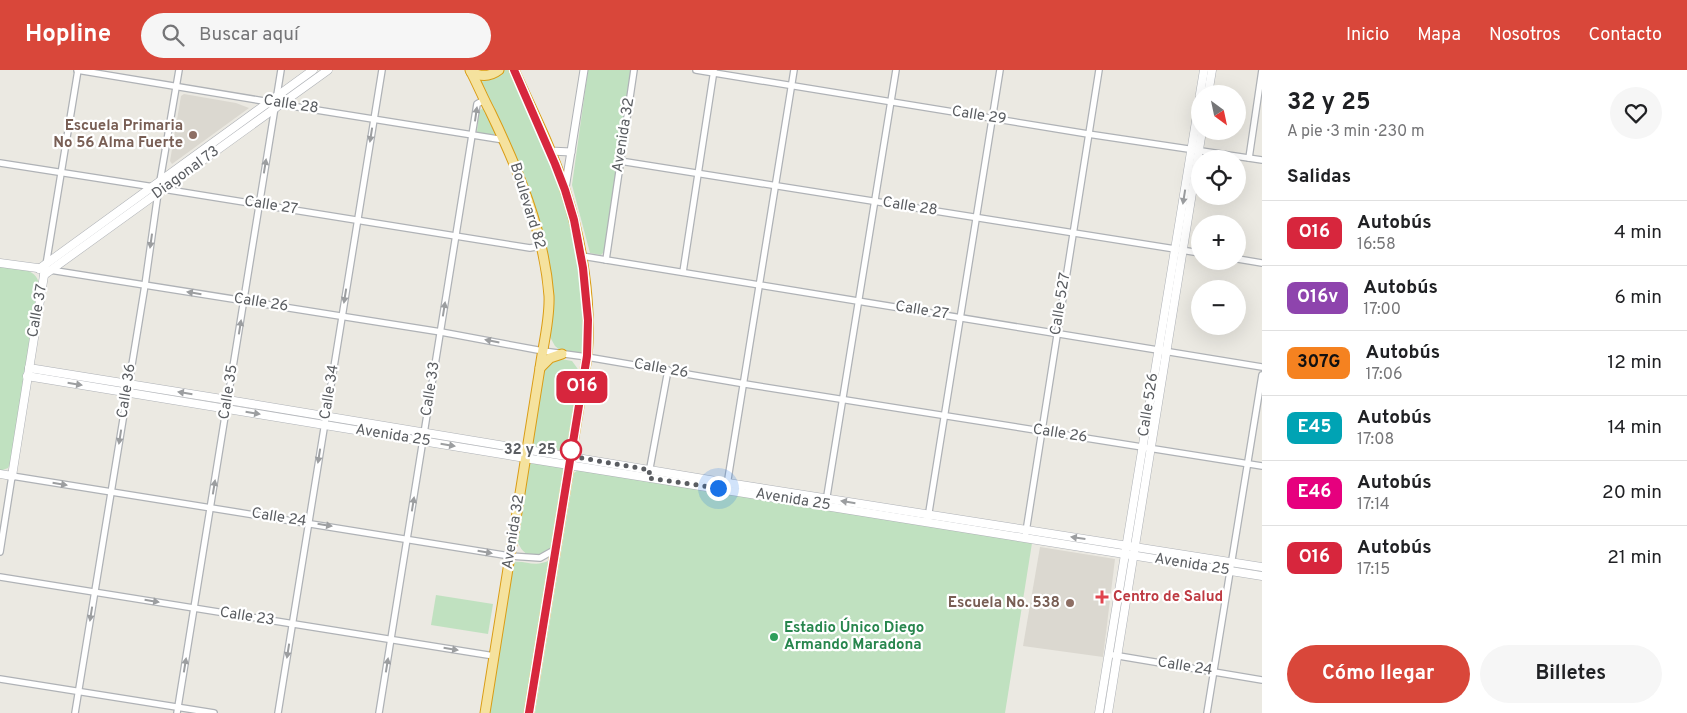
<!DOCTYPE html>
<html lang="es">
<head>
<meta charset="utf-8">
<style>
	:root { --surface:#fff; --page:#f6f6f6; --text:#202124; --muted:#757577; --line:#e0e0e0; --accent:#d9473a }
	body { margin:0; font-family:Overpass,sans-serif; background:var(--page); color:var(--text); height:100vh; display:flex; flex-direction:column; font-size:19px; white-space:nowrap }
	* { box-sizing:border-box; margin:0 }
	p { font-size:16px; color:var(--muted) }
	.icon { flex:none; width:28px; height:28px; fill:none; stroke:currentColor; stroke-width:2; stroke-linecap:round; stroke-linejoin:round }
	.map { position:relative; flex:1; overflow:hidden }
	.details { display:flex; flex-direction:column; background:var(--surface); width:425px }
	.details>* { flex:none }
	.badge { padding:0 10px; border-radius:8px; font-size:18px; line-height:32px }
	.needle { width:32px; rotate:147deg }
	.controls { position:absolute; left:1191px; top:15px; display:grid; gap:10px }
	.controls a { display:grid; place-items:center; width:55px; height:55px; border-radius:50%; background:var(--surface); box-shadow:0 5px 20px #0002; font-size:25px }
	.you { position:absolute; width:25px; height:25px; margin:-12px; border:4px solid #fff; border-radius:50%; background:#1a73e8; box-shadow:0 0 0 8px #1a73e833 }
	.map>.badge { position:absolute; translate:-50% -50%; box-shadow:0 0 0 2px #fff }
	h2 { padding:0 25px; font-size:19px; line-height:45px }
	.round { display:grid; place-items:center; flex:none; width:52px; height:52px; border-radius:26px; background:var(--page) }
	.headline { display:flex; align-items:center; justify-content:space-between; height:85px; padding:0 25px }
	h1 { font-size:24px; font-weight:700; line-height:38px }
	.primary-button { display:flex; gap:10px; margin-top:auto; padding:10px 25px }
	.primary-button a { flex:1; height:58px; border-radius:30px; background:var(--accent); color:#fff; font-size:20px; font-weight:700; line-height:58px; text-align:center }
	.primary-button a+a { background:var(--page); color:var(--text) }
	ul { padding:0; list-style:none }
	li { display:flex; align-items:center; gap:15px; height:65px; padding:0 25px; border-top:1px solid var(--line) }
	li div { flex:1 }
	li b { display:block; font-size:19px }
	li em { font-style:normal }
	li .badge { min-width:55px; font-weight:700; text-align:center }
	header { display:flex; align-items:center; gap:30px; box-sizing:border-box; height:70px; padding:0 25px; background:var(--accent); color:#fff }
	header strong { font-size:24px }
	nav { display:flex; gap:28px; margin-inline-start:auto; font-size:18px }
	.search { width:350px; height:45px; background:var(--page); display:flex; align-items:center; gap:12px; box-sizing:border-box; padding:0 18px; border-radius:28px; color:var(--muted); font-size:19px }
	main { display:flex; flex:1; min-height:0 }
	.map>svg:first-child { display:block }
	.education { fill:#dbd8d0 }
	.green { fill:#c0e1c0 }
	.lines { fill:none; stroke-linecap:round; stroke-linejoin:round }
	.minor-casing { stroke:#afb2b6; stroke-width:8 }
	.tertiary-casing { stroke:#afb2b6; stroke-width:9 }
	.secondary-casing { stroke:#aeb1b6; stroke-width:9 }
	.trunk-casing { stroke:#da9c13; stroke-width:11 }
	.minor { stroke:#fff; stroke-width:5.5 }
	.tertiary { stroke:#fff; stroke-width:7 }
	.secondary { stroke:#fff; stroke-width:8 }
	.trunk { stroke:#f5e29e; stroke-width:9 }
	.oneway { fill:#9c9ea0 }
	.line-casing { stroke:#fff; stroke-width:11 }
	.line { stroke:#d7263d; stroke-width:8 }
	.walk { stroke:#5a5d61; stroke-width:5; stroke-dasharray:0 9 }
	.education-dot { fill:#8d6e63; stroke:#fff; stroke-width:2 }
	.stop-dot { fill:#fff; stroke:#d7263d; stroke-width:2.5 }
	.health-dot { fill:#e0444e; stroke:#fff; stroke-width:2 }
	.leisure-dot { fill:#2e9e5b; stroke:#fff; stroke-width:2 }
	.labels { text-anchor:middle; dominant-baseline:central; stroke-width:4.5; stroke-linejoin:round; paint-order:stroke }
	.street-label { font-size:15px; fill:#5a5d61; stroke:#fff }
	.education-label { font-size:15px; font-weight:bold; fill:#785e54; stroke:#fff; text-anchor:end }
	.stop-label { font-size:15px; font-weight:bold; fill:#5a5d61; stroke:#fff; text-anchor:end }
	.health-label { font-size:15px; font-weight:bold; fill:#be3a42; stroke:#fff; text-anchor:start }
	.leisure-label { font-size:15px; font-weight:bold; fill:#27864d; stroke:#fff; text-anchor:start }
</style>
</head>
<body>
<header>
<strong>Hopline</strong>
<div class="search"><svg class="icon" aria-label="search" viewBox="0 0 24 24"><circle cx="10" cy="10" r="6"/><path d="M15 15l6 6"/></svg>Buscar aquí</div>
<nav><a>Inicio</a><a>Mapa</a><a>Nosotros</a><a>Contacto</a></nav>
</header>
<main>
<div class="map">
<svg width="1262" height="643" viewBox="0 0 1262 643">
	<rect width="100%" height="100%" fill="#ebe9e2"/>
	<g class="education">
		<polygon points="184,24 236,33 249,38 172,94 170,91 181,26"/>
		<polygon points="1040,477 1115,489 1103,587 1023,576"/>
	</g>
	<g class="green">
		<path d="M504,0H512C537,56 565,114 576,174C583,211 584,247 585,284L561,281L555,276L550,267L552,251L548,188L541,156L532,130L490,32L479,9H492Z"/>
		<polygon points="588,0 631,0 606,180 601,185 590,183 572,115"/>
		<polygon points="483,38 486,40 496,63 493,66 477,62 479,41"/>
		<path d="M0,196C13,198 37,197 39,214L11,392L8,398L0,401Z"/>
		<path d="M561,289L572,291L580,302L568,384L532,377L543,303C547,294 552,291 561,289Z"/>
		<path d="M529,393L566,398L554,474C543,492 520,490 517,467Z"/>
		<polygon points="578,400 1032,473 1005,643 535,643 574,403"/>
		<path d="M550,490L527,643H489L513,492C526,490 535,498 550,490Z"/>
		<polygon points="436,525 493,534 488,564 431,555"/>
	</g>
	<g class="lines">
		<defs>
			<g id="minor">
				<polyline points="77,0 270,32"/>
				<polyline points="696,0 1088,64 1262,90"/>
				<polyline points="279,34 504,70"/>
				<polyline points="1249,88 1262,0"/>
				<polyline points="620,91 1200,183"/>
				<polyline points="0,93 154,117"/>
				<polyline points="160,111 179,0"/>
				<polyline points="163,119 530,178 541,176"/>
				<polyline points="582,186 1262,297"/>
				<polyline points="1238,189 1262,193"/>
				<polyline points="606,190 634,0"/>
				<polyline points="46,195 78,0"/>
				<polyline points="50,200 441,262 543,281 587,287 745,314 1262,396"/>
				<polyline points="683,202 714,0"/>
				<polyline points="649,403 668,300"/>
				<polyline points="727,415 794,0"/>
				<polyline points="826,432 896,0"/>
				<polyline points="928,448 1000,0"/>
				<polyline points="1025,468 1099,0"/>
				<polyline points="0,482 12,406 510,486 540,488 556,479"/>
				<polyline points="0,507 494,586"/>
				<polyline points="1113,585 1262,610"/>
				<polyline points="0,609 214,643"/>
				<polyline points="75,643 145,215 158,123"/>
				<polyline points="177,643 281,0"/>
				<polyline points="278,643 382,0"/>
				<polyline points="379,643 477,34 484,30"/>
				<polyline points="1207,643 1262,305"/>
			</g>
			<g id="tertiary">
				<polyline points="550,81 571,82"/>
				<polyline points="565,119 584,0"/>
			</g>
			<g id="secondary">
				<polyline points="1200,24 1204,0"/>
				<polyline points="1208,24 1212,0"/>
				<polyline points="0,193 45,199 12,406 0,404"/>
				<polyline points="39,199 313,0"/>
				<polyline points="44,205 328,0"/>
				<polyline points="29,298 228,330 728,413 1262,497"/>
				<polyline points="27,306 525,388 1262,506"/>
				<polyline points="1099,643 1200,27"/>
				<polyline points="1108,643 1202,61"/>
			</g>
			<g id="trunk">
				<path d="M470,0C477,13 483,28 490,41C518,99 544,161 549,226C550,250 543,275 540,298L485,643"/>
				<path d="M514,0C532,40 552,79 565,120C582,171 592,233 587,287L529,643"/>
				<path d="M471,2C481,7 490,7 499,0"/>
				<polyline points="540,298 550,288 562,284"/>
			</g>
		</defs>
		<use href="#minor" class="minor-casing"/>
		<use href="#tertiary" class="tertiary-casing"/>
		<use href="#secondary" class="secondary-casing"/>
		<use href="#trunk" class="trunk-casing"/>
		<use href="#minor" class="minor"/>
		<use href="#tertiary" class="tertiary"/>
		<use href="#secondary" class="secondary"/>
		<use href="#trunk" class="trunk"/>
	</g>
	<defs><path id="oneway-solid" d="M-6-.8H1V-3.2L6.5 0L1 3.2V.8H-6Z" transform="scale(1.25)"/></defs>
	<g class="oneway">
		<use href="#oneway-solid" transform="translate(476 44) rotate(-82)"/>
		<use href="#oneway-solid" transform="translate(371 65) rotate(99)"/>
		<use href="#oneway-solid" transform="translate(265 96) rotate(-81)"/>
		<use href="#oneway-solid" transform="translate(1184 127) rotate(99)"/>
		<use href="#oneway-solid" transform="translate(151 171) rotate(98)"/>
		<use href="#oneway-solid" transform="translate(194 223) rotate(-171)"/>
		<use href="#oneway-solid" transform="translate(345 226) rotate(99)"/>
		<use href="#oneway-solid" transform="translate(444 239) rotate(-81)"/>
		<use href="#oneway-solid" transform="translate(240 257) rotate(-81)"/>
		<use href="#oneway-solid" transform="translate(492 271) rotate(-169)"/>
		<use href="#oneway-solid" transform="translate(75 314) rotate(9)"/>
		<use href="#oneway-solid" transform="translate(185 323) rotate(-171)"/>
		<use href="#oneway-solid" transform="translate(253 343) rotate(9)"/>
		<use href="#oneway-solid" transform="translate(120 367) rotate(99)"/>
		<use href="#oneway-solid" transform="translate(448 375) rotate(9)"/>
		<use href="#oneway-solid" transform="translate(319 386) rotate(99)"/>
		<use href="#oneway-solid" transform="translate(60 414) rotate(9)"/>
		<use href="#oneway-solid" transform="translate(214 417) rotate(-81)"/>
		<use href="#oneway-solid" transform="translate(848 432) rotate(-171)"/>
		<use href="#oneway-solid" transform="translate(413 434) rotate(-81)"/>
		<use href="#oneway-solid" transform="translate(325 455) rotate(9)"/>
		<use href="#oneway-solid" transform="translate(1078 468) rotate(-172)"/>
		<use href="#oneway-solid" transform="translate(485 482) rotate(10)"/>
		<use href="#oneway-solid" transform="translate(152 531) rotate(9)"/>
		<use href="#oneway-solid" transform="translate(91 544) rotate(99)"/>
		<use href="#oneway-solid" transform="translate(451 579) rotate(9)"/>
		<use href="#oneway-solid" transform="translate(288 581) rotate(99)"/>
		<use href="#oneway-solid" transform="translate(185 595) rotate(-81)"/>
		<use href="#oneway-solid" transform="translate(387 595) rotate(-81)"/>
	</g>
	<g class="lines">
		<defs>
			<polyline id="line" points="514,0 555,94 565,120 574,150 583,198 588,250 587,286 529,643"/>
		</defs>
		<use href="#line" class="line-casing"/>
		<use href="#line" class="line"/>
		<polyline class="walk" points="571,380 570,386 650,400 648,408 718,418"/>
	</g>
	<g class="education-dot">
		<circle cx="193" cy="65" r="5"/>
		<circle cx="1070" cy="533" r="5"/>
	</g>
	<circle class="stop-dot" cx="571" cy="380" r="10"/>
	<path class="health-dot" d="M1099.5 519.5h5v5h5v5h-5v5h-5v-5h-5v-5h5z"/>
	<circle class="leisure-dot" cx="774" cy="567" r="5"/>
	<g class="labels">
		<g class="street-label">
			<text transform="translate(291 35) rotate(9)">Calle 28</text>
			<text transform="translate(979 46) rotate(9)">Calle 29</text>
			<text transform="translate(624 65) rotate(-81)">Avenida 32</text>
			<text transform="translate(186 103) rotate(-36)">Diagonal 73</text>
			<text transform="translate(271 136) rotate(9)">Calle 27</text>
			<text transform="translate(527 136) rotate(73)">Boulevard 82</text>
			<text transform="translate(910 137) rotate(9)">Calle 28</text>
			<text transform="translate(261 233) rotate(9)">Calle 26</text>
			<text transform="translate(1061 234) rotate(-81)">Calle 527</text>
			<text transform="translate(38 241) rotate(-80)">Calle 37</text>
			<text transform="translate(922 241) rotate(9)">Calle 27</text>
			<text transform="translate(661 299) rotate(10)">Calle 26</text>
			<text transform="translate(431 319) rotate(-81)">Calle 33</text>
			<text transform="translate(127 321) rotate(-81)">Calle 36</text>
			<text transform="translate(229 322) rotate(-81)">Calle 35</text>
			<text transform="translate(330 322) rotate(-81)">Calle 34</text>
			<text transform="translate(1149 335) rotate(-81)">Calle 526</text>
			<text transform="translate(1060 364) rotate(9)">Calle 26</text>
			<text transform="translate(393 366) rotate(9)">Avenida 25</text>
			<text transform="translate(793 430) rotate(9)">Avenida 25</text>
			<text transform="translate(279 448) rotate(9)">Calle 24</text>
			<text transform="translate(514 462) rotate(-81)">Avenida 32</text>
			<text transform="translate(1192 495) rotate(9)">Avenida 25</text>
			<text transform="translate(247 547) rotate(9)">Calle 23</text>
			<text transform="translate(1185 597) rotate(9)">Calle 24</text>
		</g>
		<g class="education-label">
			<text x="183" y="56">Escuela Primaria<tspan x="183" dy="17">No 56 Alma Fuerte</tspan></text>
			<text x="1060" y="533">Escuela No. 538</text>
		</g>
		<g class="stop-label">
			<text x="556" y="380">32 y 25</text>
		</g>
		<g class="health-label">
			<text x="1113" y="527">Centro de Salud</text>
		</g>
		<g class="leisure-label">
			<text x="784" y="558">Estadio Único Diego<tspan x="784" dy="17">Armando Maradona</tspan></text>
		</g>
	</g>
</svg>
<div class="controls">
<a><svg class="needle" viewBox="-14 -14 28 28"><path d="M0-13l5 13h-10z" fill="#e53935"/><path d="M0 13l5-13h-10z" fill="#757577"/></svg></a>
<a><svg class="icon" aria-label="locate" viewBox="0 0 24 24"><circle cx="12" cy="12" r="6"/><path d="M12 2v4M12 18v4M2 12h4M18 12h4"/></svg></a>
<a>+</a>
<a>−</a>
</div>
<div class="you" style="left:718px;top:418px"></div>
<b class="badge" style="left:582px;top:317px;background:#d7263d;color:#fff">O16</b>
</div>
<section class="details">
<div class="headline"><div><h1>32 y 25</h1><p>A pie · 3 min · 230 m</p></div><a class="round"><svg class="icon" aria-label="heart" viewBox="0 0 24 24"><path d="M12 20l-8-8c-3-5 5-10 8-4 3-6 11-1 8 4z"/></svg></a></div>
<h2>Salidas</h2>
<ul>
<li><span class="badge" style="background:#d7263d;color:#fff">O16</span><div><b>Autobús</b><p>16:58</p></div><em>4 min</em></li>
<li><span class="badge" style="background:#8e44ad;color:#fff">O16v</span><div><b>Autobús</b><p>17:00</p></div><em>6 min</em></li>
<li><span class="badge" style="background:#f58220;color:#111">307G</span><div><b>Autobús</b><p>17:06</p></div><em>12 min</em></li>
<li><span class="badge" style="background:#00a3b4;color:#fff">E45</span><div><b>Autobús</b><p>17:08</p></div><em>14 min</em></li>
<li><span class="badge" style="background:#e6007e;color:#fff">E46</span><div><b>Autobús</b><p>17:14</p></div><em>20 min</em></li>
<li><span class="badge" style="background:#d7263d;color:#fff">O16</span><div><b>Autobús</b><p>17:15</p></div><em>21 min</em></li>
</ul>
<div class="primary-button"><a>Cómo llegar</a><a>Billetes</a></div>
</section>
</main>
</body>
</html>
